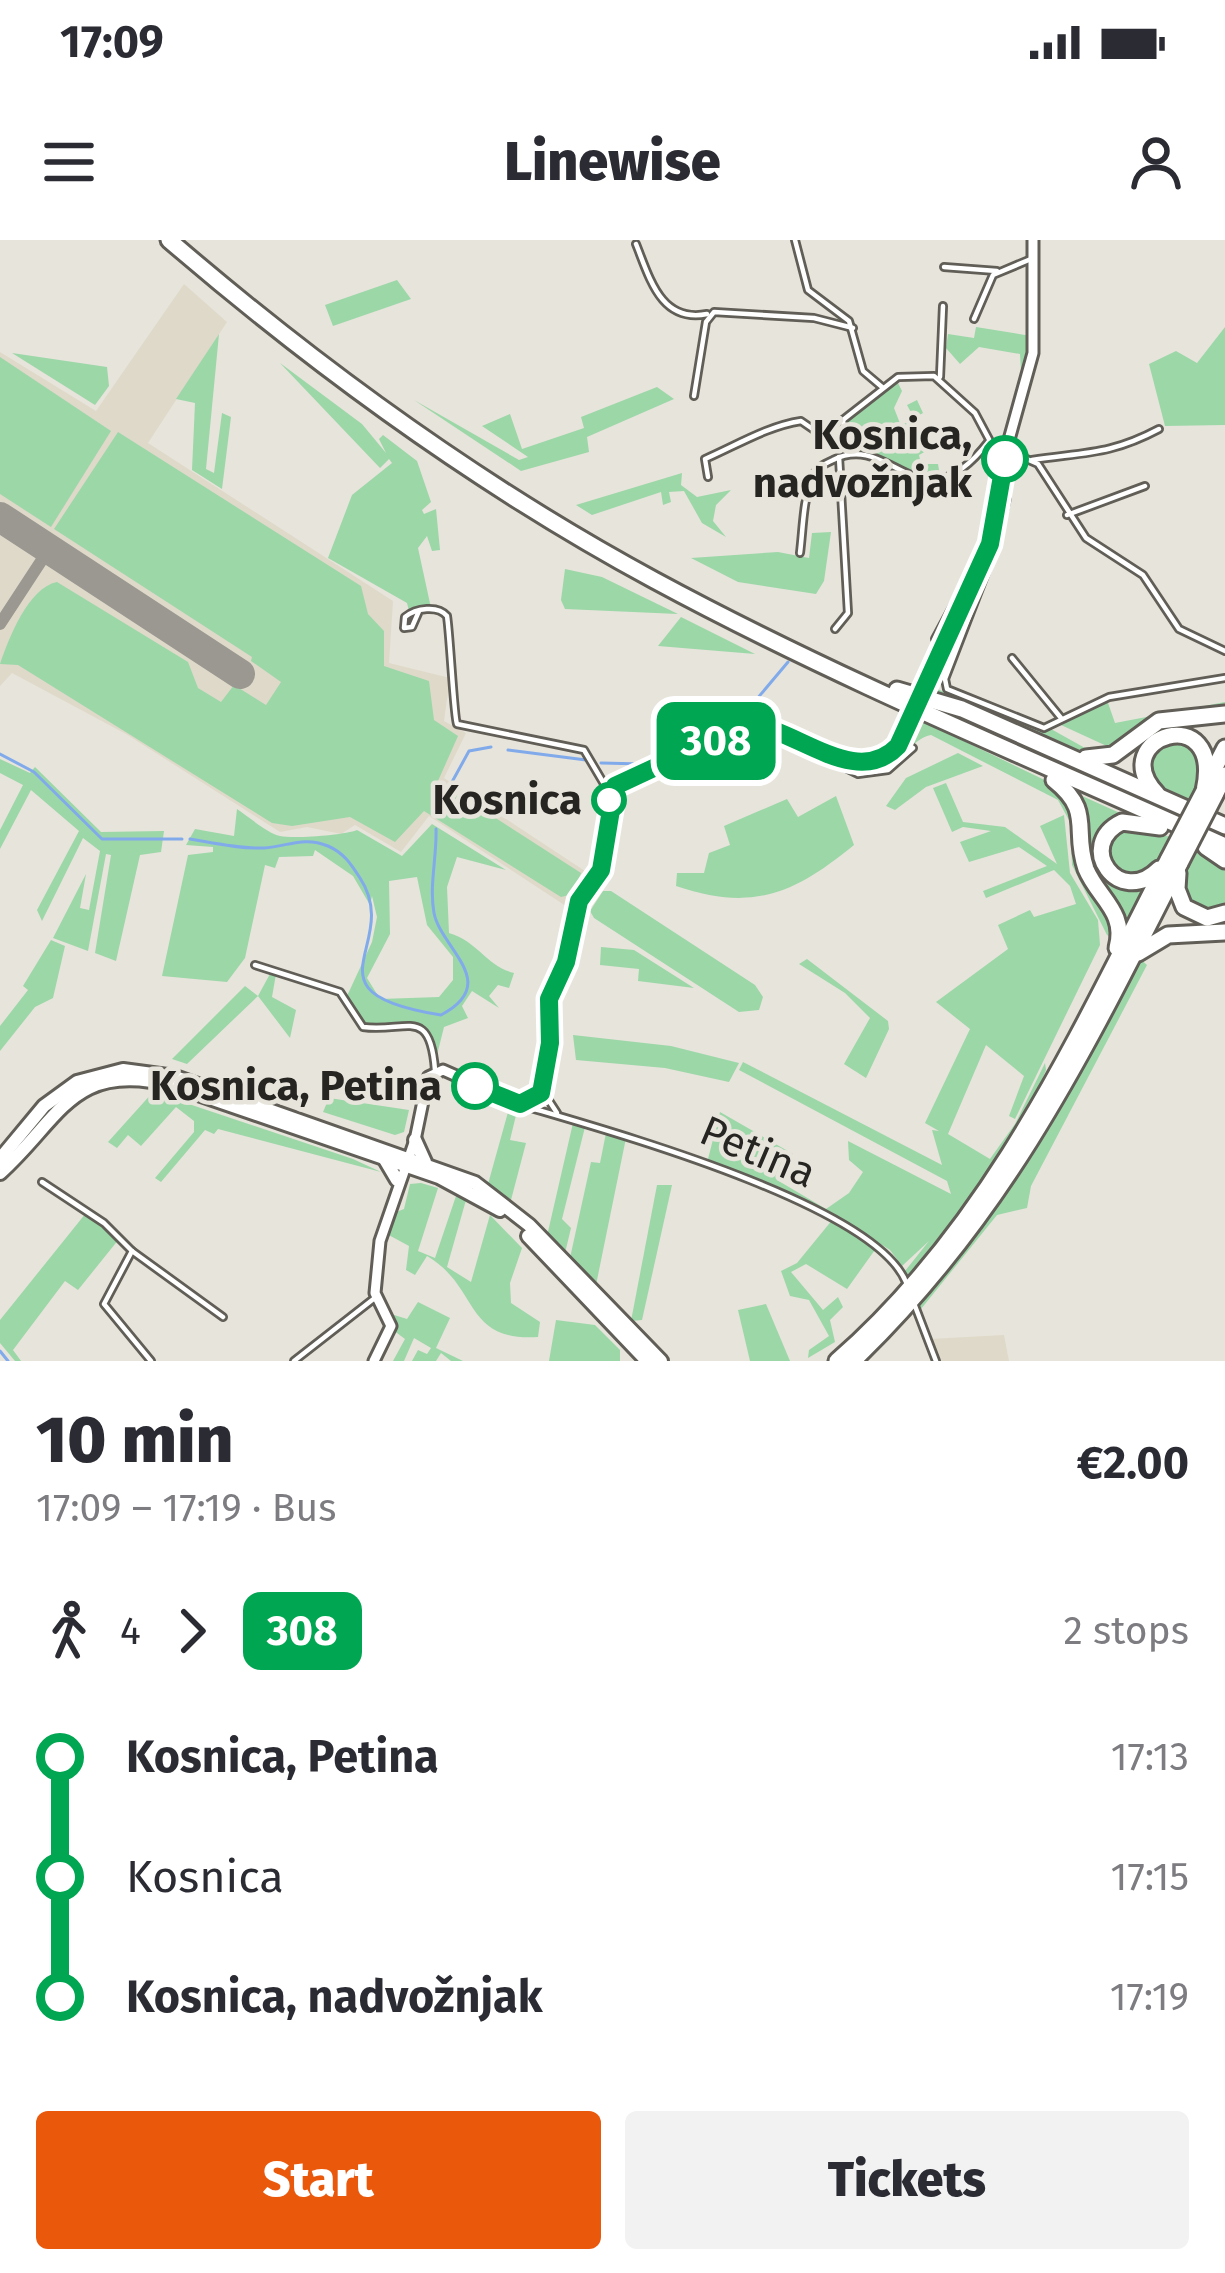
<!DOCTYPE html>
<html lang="en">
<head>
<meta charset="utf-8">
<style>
	:root { --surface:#fff; --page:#f2f2f3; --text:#2b2b33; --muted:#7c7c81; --accent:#ea580c }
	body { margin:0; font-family:"Fira Sans",sans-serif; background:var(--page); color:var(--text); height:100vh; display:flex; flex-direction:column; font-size:45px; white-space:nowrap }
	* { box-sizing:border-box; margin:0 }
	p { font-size:39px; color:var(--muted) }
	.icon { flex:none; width:66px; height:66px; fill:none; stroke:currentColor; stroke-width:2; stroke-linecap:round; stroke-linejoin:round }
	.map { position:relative; height:1121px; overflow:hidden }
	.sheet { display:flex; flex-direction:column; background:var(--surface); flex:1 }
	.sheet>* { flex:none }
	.badge { padding:0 24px; border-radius:18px; font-size:42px; line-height:78px }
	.map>.badge { position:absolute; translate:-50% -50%; box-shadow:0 0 0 6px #fff }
	.legs { display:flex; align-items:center; gap:18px; height:132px; padding:0 36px; font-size:39px }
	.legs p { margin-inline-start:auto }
	.head { display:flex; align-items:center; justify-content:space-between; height:204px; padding:0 36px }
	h1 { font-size:66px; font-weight:800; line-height:90px }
	.action { display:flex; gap:24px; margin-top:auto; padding:24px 36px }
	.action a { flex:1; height:138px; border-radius:12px; background:var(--accent); color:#fff; font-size:48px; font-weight:800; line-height:138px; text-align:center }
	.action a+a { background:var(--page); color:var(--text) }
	ul { padding:0 36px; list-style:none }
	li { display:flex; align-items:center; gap:42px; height:120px; font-size:45px }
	li i { display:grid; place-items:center; width:18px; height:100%; margin:0 15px; background:currentColor }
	li i::after { content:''; width:30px; height:30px; margin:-15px; border:9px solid; border-radius:50%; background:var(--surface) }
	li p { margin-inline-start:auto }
	li:first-child i { background:linear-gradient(#0000 50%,currentColor 0) }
	li:last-child i { background:linear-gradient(currentColor 50%,#0000 0) }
	.status { display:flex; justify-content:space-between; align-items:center; height:84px; padding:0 60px; background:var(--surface); direction:ltr }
	.status svg { height:33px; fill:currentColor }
	header { display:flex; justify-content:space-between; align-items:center; height:156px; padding:0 36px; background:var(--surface); font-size:54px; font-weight:800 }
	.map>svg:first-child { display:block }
	.built { fill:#dfd9c9 }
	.green { fill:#9cd7a8; fill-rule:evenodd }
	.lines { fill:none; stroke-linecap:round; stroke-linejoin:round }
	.stream { stroke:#81aaeb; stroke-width:3 }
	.taxiway { stroke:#9a9891; stroke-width:12 }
	.runway { stroke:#9a9891; stroke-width:30 }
	.street-casing { stroke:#605e56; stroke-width:10 }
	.secondary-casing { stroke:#605e56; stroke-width:15 }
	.primary-casing { stroke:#605e56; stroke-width:18 }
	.highway-casing { stroke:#605e56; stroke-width:21 }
	.street { stroke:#fff; stroke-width:4.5 }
	.secondary { stroke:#fff; stroke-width:9 }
	.primary { stroke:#fff; stroke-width:12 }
	.highway { stroke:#fff; stroke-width:15 }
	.secondary-bridge-casing { stroke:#605e56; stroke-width:15; stroke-linecap:butt }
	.highway-bridge-casing { stroke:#605e56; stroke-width:21; stroke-linecap:butt }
	.secondary-bridge { stroke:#fff; stroke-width:9 }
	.highway-bridge { stroke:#fff; stroke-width:15 }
	.line-1-casing { stroke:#fff; stroke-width:27 }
	.line-1 { stroke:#00a651; stroke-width:18 }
	.stop-1-dot { fill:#fff; stroke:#00a651; stroke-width:6 }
	.labels { text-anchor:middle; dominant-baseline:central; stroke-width:9; stroke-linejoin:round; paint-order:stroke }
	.stop-label { font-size:42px; font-weight:bold; fill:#262522; stroke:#e7e4db; text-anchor:end }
	.street-label { font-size:42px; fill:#262522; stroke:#e7e4db }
</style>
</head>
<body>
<div class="status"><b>17:09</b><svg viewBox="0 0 49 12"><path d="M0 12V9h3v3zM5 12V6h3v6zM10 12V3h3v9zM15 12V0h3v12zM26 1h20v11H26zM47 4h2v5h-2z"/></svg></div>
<header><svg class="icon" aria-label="menu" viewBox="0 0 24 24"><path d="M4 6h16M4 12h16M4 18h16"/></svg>Linewise<svg class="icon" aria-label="person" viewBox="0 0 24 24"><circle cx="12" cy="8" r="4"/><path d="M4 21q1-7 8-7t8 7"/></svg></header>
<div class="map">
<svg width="1225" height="1121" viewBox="0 0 1225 1121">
	<rect width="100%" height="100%" fill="#e7e4db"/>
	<g class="built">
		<polygon points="184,44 227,82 148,203 393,361 389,423 450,438 444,481 466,493 444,538 594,637 572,670 429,576 401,612 355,585 341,594 307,587 280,592 126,494 12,433 0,446 0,112 96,171"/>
		<polygon points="1004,1095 1009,1121 939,1121 930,1099"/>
	</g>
	<g class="green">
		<polygon points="397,40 411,59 333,86 325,65"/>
		<polygon points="976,87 1031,96 1027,132 1021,131 1020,114 979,107 960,124 946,108 948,94 974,98"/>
		<polygon points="1225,87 1225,185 1165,186 1149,124 1176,111 1197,123"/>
		<polygon points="219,94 206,229 214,233 222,173 231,177 222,249 192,230 195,163 176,159"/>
		<polygon points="12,113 107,127 109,146 95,165"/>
		<polygon points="0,117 111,191 51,287 0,254"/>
		<polygon points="280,123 362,184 386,213 379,199 383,195 417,221 431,262 422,270 424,274 436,269 440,310 432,311 427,296 418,308 431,368 409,371 407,363 328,318 352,255 392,223 389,219 380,228"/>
		<path d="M897,141L902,151L894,168L901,186L914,178L907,165L917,160L923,173L914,178L919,189L909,195L920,206L925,204L928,210L919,215L921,224H938L940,236C915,245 876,215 848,208L847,181Z"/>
		<polygon points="657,147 674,159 587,197 589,212 521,231 414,160 519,220 528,217 482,186 510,174 522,209 584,188 581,177"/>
		<path d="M118,192L361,346L368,374L384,391V426L429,441L434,480L458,496L438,541L581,633L573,654L561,657L424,571L395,602L350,577L292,586L272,583L18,425L0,424C9,398 28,348 57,342L188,422L198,448L221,462L234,445L266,465L281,442L251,421L252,417L54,289Z"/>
		<polygon points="682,233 681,245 697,257 731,250 716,265 713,281 726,297 702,283 684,251 669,252 671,262 663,265 661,252 592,275 576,265"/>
		<polygon points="831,292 824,341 816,354 738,342 691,318 778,312 809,318 812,293"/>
		<polygon points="565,329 602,337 678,374 565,369 561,360"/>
		<polygon points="681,377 755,414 658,406"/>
		<polygon points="930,446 1041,492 1051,489 1094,513 1111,508 1061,485 1107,460 1115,483 1225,462 1225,470 1156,479 1113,511 1087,516 928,452"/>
		<path d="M916,478L1055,545C1079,568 1070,589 1080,618C1089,646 1108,670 1116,700L1107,695L1072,625L1070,582L1058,560L931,495C914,498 909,514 894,524C857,549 804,508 770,492L863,527L893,516Z"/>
		<polygon points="1190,501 1204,535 1189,566 1162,552 1147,531 1157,504"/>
		<polygon points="958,513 983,526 926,547 895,570 886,566 906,538"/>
		<polygon points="0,519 30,533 35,527 101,592 164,591 161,612 140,615 116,721 95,713 111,615 106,614 88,711 53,698 86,634 80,668 89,670 100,611 83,598 42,681 37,670 79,591 31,550 0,609 0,590 23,545 0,533"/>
		<path d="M946,543L963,582L1005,587L1057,624L1040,586L1064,575L1070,633L1098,680L1100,705L1015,879L1009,876L1024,836L986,805L948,894L990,919L942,986L1015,884L1045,823L1046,830C1014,908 962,976 907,1040L905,1031L929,1001L902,1026L890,1010L857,989L853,992L877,1007L847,1049L806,1024L791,1032L823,1070L838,1057L843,1067L830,1080L835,1102L808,1118L809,1110L829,1096L809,1060L790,1056L781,1031L797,1023L833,979L707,923L720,872L793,914L777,940L826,969L849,953L863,932L849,920L848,901L951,954L947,941L739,830L743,822L942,925L932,890L939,891L925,883L970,789L936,762L1008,709L998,685L1030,670L1034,677L1076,664L1070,646L1054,630L986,658L983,651L1047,626L1019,607L969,622L960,602L991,591L963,587L952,592L933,548Z"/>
		<polygon points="1071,551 1131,578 1109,585 1102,630 1152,640 1122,697 1094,639"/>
		<path d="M836,556L854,605C794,654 753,672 676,646L677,633H704L709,613L730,605L724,586L787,559L798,577Z"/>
		<path d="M237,569C249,577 267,593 280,596C294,599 345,595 357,590L402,616L432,584L506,630L457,617L447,647L449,693C479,702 486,726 514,733L509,748L498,745L489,756L499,768L472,751L462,766L468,778L444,787L436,819L432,797L405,783L364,785L347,756L372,702L377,677L372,656L370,665L353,636L315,610L313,616L279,617L275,628L265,625L245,718L227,742L162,736L188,615L213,612V607L186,605L195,589L234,596ZM417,637L427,685L453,717V740L439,757L380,759L367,738L390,694L389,641Z"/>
		<polygon points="1114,589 1173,597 1159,623 1130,641 1103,618"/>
		<polygon points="1195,608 1225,623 1225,670 1191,670 1180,639"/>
		<polygon points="603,651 611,651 755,745 763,757 759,770 739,772 594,678 590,671"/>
		<polygon points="51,700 65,706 53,758 35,767 0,811 0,786 28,750 23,746"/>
		<polygon points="601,707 634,710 694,748 638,741 639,729 600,725"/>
		<polygon points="1139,718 1147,725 1031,946 1027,968 997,975 921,1069 918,1060"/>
		<polygon points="807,719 888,781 889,789 866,838 844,824 870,778 845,753 799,724"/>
		<polygon points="271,732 276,734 272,757 296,770 290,798 258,756 187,824 172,819 245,746 258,756"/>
		<polygon points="573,795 671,806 739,823 729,842 665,828 576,820"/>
		<polygon points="153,852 353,919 381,932 218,889 214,894 205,890 161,942 155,938 194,892 194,881 176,867 141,906 128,895 117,908 108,902"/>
		<polygon points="329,858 409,870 404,892 395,895 323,872"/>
		<polygon points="510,865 518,867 510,900 526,903 511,960 488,944"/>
		<polygon points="573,883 585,887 562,979 571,988 565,1013 547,996"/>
		<polygon points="606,893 626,898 596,1045 570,1018 591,922 600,923"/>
		<path d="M421,943L438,948L418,1011L435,1018L456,956L466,960L447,1027L471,1042L490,975L522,1008L510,1043L511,1063L540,1082L538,1097C463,1102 480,1047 427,1016L415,1035L406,1030L409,1006L385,993L391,974L404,969L410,944Z"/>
		<polygon points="657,945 672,945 642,1080 631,1081"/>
		<polygon points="86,973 119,999 78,1050 65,1041 13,1110 21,1121 15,1121 0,1103 0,1080"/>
		<polygon points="418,1062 450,1078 436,1108 463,1121 451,1121 441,1113 436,1121 412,1121 418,1110 427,1114 431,1108 414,1098 404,1121 393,1121 405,1099 393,1090 391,1074 407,1079"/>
		<polygon points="766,1064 790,1121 750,1121 738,1070"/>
		<polygon points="556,1080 595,1085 620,1110 620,1121 549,1121"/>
	</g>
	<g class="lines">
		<g class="stream">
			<polyline points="740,479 788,422"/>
			<polyline points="508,510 586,520"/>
			<polyline points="0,514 34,532 102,599 182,599"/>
			<polyline points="601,523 643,524 697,502"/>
			<polyline points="452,542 469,511 491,507"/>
			<path d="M190,599C214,603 240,609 264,608C289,606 304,596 328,606C344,613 351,624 360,638C404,705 297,752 441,775C502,743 441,709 434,673C429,646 437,616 436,589"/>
			<polyline points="0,1111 8,1121"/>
		</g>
		<polyline class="taxiway" points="0,384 49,309"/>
		<polyline class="runway" points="0,277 240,434"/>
		<defs>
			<g id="street">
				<polyline points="795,0 808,50 849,81 863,131 882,147"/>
				<path d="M636,4C650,39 661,83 707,74"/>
				<polyline points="944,27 997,31"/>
				<polyline points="974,79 993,35 1031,19"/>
				<polyline points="940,137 943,66"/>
				<polyline points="694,156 706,82 714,72 814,78 853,88"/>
				<polyline points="847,213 843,180 848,176 898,137 934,136 975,173 991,203 1038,224 1086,298 1143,335 1179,389 1225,411"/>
				<path d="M1032,220C1085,212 1110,215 1159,189"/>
				<path d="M708,237L705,219C737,205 768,186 801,181L817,192L843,180"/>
				<polyline points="1001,250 1007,258 994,312 945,439 947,449 1044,488 1109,457 1225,438"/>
				<polyline points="1067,275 1145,246"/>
				<path d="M800,313C803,289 803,260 812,238C816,228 824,224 833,220C893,190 919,292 989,201"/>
				<path d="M419,371L412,387L404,388L405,377C416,368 438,365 447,376C450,395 454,478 457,484L584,510L610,554"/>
				<polyline points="835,389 848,373 839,217"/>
				<polyline points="935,399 975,325"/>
				<polyline points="1012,418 1061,478"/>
				<polyline points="766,489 858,534 888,530 913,508"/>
				<path d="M255,725L340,752L363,787C406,793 430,765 435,830"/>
				<polyline points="544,853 557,873"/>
				<path d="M521,865C605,890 873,963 906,1042"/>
				<polyline points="42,942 104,983 132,1011 223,1077"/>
				<polyline points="132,1011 104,1064 151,1121"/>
				<polyline points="915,1066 936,1121"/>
				<polyline points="294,1121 376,1057"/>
			</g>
			<g id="secondary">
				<polyline points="929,440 993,293 1007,207 1033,113 1033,0"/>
				<polyline points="374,1121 391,1086 375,1053 380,1001 415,900 428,837 443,830 520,864 541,853 550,803 548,762 566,722 579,661 601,630 613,549 745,484 766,486 865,523 893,511 907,488"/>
			</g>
			<g id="primary">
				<polyline points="415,900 425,922"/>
				<polyline points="384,918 397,940"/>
				<polyline points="0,919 44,866 77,842 123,830 175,837 475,943 529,985 661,1121"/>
				<path d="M0,933C61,878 72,820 172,845L439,937L500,970"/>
				<polyline points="528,996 647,1121"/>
			</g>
			<g id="highway">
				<path d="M169,0C319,129 480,246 654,340C839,440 1034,520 1225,606"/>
				<polyline points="897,450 962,469 1225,586"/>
				<polyline points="1086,518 1113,515 1159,481 1225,474"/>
				<polyline points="1210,537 1225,508"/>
				<path d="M1054,540C1094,572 1072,589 1086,629C1098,658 1127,672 1117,708"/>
				<path d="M1157,554C1103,497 1225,458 1204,551"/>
				<polyline points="1215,555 1225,535"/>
				<polyline points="1206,607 1225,620"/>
				<path d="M1159,629C1119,669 1074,605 1122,582L1160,587"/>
				<polyline points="1178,633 1177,649 1184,667 1207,678 1225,673"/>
				<polyline points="1138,713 1168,695 1225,692"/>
				<path d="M837,1121C992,986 1077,797 1169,618"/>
				<path d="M853,1121C1007,973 1085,810 1180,623"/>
			</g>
		</defs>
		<use href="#street" class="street-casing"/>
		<use href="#secondary" class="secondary-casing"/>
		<use href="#primary" class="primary-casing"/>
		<use href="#highway" class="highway-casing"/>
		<use href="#street" class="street"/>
		<use href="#secondary" class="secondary"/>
		<use href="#primary" class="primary"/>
		<use href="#highway" class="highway"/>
		<defs>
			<polyline id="secondary-bridge" points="907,488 929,440"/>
			<g id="highway-bridge">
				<polyline points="1169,618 1204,551"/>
				<polyline points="1180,623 1215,555"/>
			</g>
		</defs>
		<use href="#secondary-bridge" class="secondary-bridge-casing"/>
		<use href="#highway-bridge" class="highway-bridge-casing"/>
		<use href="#secondary-bridge" class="secondary-bridge"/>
		<use href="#highway-bridge" class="highway-bridge"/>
	</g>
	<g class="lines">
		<defs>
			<path id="line-1" d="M475,846L520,864L541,853L550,803L549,759L566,722L579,661L601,630L615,546L748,484C796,488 856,550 898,506L990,304L1005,219"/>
		</defs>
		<use href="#line-1" class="line-1-casing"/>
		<use href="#line-1" class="line-1"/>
	</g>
	<g class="stop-1-dot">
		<circle cx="1005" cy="219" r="21"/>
		<circle cx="609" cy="560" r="15"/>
		<circle cx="475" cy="846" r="21"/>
	</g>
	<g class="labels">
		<g class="stop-label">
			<text x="972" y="195">Kosnica,<tspan x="972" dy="48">nadvožnjak</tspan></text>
			<text x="582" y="560">Kosnica</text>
			<text x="442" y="846">Kosnica, Petina</text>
		</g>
		<g class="street-label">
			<text transform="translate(758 912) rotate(23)">Petina</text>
		</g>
	</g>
</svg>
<b class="badge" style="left:716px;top:501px;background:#00a651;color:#fff">308</b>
</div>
<section class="sheet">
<div class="head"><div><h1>10 min</h1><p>17:09 – 17:19 · Bus</p></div><b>€2.00</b></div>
<div class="legs"><svg class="icon" aria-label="walk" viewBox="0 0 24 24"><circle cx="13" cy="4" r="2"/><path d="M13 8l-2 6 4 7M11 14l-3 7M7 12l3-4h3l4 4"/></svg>4<svg class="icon" aria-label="forward" viewBox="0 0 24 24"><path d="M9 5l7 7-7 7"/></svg><b class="badge" style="background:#00a651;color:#fff">308</b><p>2 stops</p></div>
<ul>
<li><i style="color:#00a651"></i><b>Kosnica, Petina</b><p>17:13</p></li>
<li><i style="color:#00a651"></i><span>Kosnica</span><p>17:15</p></li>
<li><i style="color:#00a651"></i><b>Kosnica, nadvožnjak</b><p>17:19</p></li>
</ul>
<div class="action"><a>Start</a><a>Tickets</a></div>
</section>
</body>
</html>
